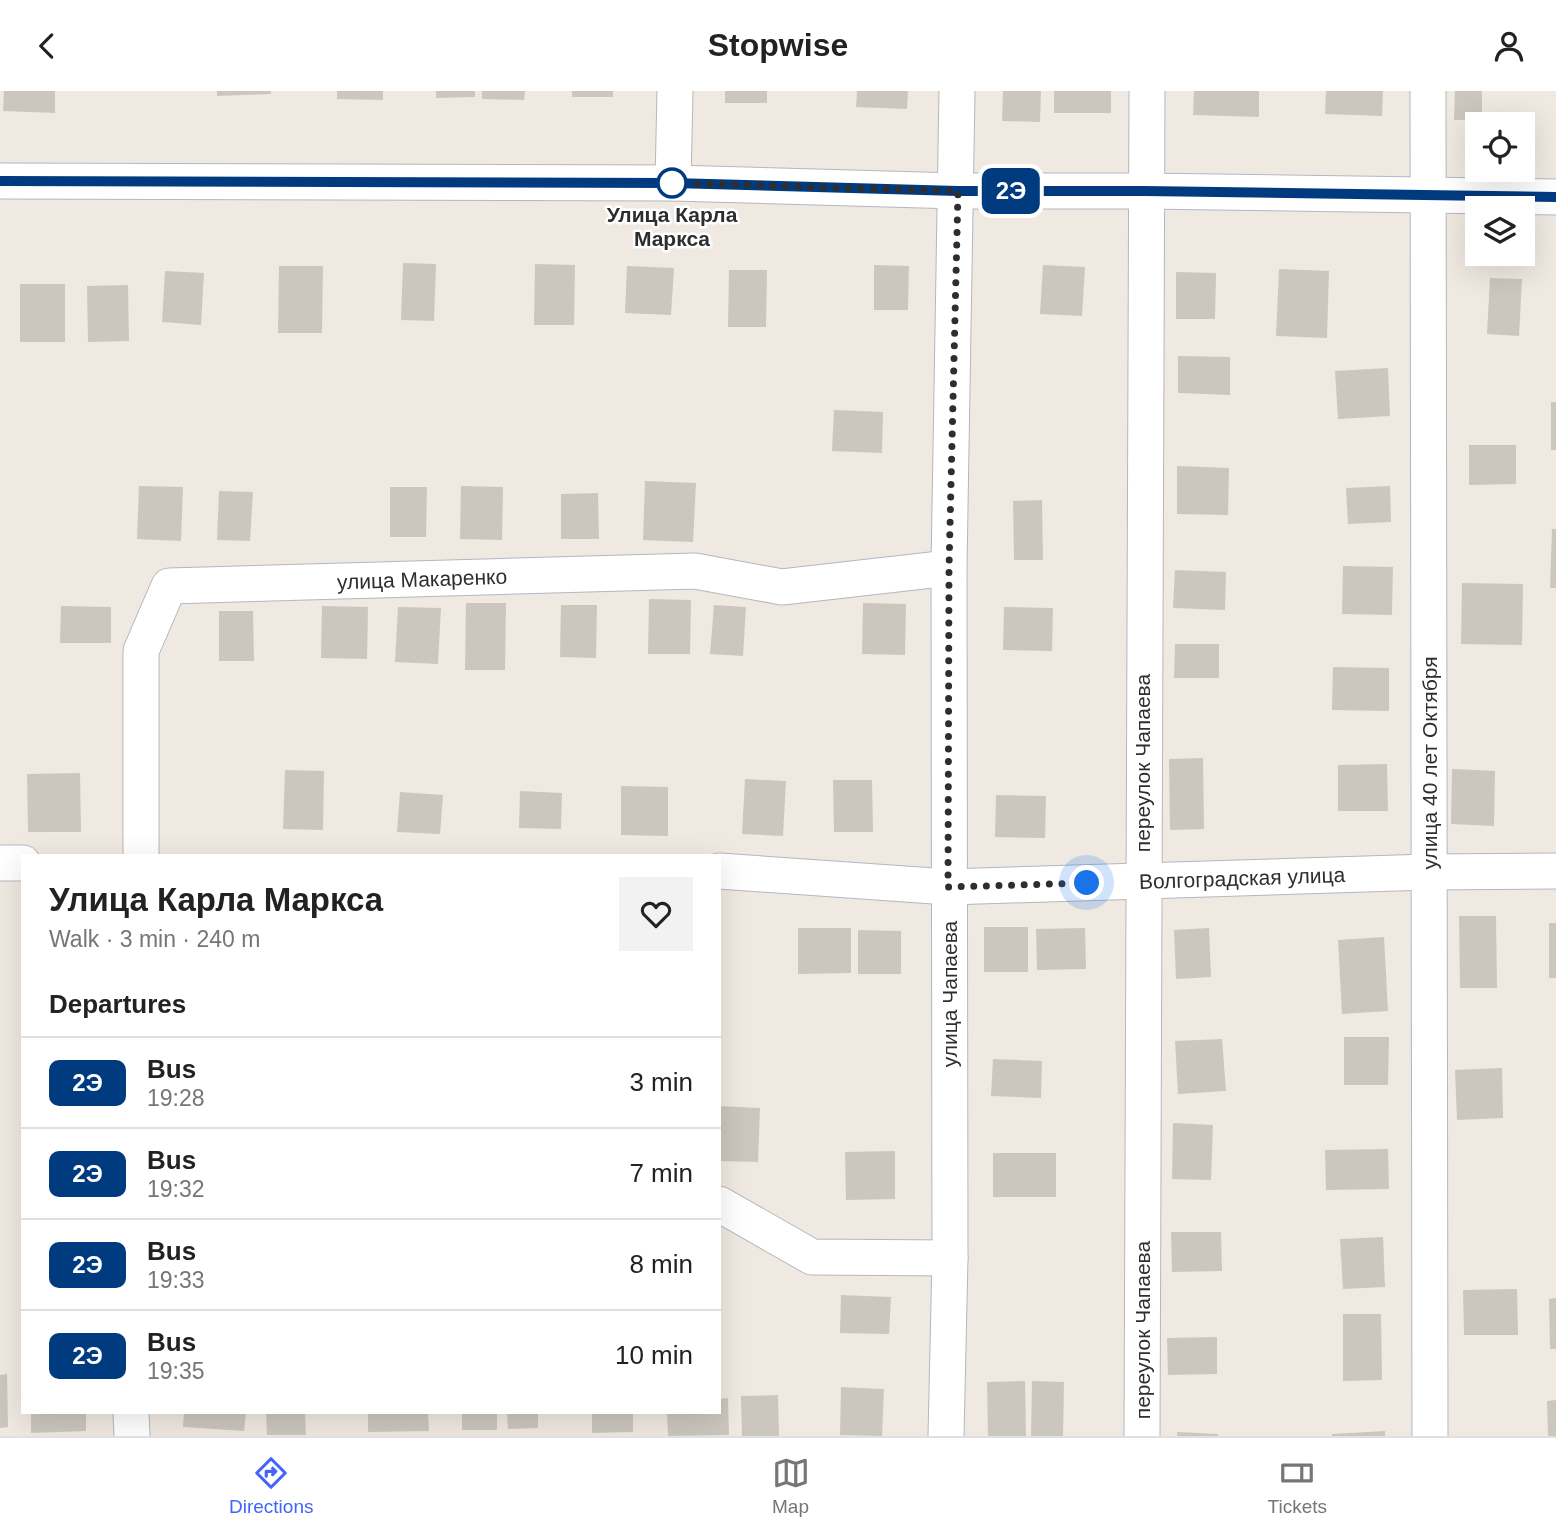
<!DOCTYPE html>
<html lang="en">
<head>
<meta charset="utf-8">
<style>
	:root { --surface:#fff; --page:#f2f2f2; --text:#222; --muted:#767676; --line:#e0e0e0; --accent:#4264fb }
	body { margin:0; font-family:Helvetica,sans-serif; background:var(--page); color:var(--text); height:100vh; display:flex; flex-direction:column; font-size:26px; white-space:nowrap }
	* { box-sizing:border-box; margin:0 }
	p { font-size:23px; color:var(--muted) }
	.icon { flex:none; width:38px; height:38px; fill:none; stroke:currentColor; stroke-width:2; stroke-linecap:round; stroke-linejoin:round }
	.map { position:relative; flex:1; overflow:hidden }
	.drawer { position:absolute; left:21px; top:763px; width:700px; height:560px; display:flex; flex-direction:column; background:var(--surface); border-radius:0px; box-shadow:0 7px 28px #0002 }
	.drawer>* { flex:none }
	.badge { padding:0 14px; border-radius:10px; font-size:24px; line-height:46px }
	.buttons { position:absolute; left:1465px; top:21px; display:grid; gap:14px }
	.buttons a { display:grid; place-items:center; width:70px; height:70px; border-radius:0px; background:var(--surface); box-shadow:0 7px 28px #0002; font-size:35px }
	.you { position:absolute; width:35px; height:35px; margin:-18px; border:5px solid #fff; border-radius:50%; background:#1a73e8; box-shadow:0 0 0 10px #1a73e833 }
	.map>.badge { position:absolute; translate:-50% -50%; box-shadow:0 0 0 4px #fff }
	h2 { padding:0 28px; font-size:26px; line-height:63px }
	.round { display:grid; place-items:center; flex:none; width:74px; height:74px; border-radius:0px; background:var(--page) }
	.headline { display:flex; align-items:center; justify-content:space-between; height:119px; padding:0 28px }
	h1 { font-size:33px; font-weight:700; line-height:52px }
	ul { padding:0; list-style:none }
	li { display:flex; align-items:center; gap:21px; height:91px; padding:0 28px; border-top:2px solid var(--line) }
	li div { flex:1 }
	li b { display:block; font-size:26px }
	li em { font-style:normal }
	li .badge { min-width:77px; font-weight:700; text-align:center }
	header { display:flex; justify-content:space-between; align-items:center; height:91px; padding:0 28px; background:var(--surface); font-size:32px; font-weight:700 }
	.menu { display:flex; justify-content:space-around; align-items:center; height:98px; border-top:2px solid var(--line); background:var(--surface); font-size:19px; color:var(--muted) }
	.menu a { display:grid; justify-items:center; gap:4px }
	.menu .current { color:var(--accent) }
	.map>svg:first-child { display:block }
	.building { fill:#cbc7bf }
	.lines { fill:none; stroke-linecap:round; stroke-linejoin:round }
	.minor-casing { stroke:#b4b7c1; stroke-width:37 }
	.minor { stroke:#fff; stroke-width:35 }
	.line-casing { stroke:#fff; stroke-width:16 }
	.line { stroke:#003b80; stroke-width:10 }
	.walk { stroke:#2e2e2e; stroke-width:7; stroke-dasharray:0 12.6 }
	.stop-dot { fill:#fff; stroke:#003b80; stroke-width:3.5 }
	.labels { text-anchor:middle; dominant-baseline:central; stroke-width:5; stroke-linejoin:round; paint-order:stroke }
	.stop-label { font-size:21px; font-weight:bold; fill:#2e2e2e; stroke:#fff }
	.street-label { font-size:21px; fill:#2e2e2e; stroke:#fff }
</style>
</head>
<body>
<header><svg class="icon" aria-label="back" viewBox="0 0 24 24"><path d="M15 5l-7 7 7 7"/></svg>Stopwise<svg class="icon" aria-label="person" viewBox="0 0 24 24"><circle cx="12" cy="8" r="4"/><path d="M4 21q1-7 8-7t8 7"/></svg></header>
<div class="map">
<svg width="1556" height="1345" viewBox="0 0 1556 1345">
	<rect width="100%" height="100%" fill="#efe9e1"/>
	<g class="building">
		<polygon points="4,0 55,0 55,22 3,20"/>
		<polygon points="217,0 271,0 271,3 217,5"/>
		<polygon points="337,0 383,0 383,9 337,8"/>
		<polygon points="436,0 475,0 475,6 436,7"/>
		<polygon points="482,0 525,0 524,9 482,8"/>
		<rect x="572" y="0" width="41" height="6"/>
		<rect x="725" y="0" width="42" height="12"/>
		<polygon points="857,0 908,0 907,18 856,16"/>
		<polygon points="1003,0 1041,0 1040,31 1002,30"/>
		<rect x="1054" y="0" width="57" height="22"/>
		<polygon points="1194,0 1259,0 1259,26 1193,24"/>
		<polygon points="1326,0 1383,0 1382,25 1325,23"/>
		<polygon points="1455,0 1482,0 1482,29 1454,29"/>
		<polygon points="403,172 436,173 434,230 401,229"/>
		<polygon points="535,173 575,174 574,234 534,234"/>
		<polygon points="874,174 909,175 908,219 874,219"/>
		<polygon points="1043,174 1085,176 1082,225 1040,223"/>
		<polygon points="279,175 323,175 322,242 278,242"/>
		<polygon points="627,175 674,177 671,224 625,222"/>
		<polygon points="1279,178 1329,180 1327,247 1276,245"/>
		<polygon points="729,179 767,179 766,236 728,236"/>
		<polygon points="165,180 204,182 201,234 162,231"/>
		<polygon points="1176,181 1216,182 1215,228 1176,228"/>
		<polygon points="1490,187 1522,188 1519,245 1487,243"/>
		<rect x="20" y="193" width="45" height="58"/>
		<polygon points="128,194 129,250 88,251 87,195"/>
		<polygon points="1178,265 1230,266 1230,304 1178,302"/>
		<polygon points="1388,277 1390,325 1338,328 1335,280"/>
		<rect x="1551" y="311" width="5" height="48"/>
		<polygon points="834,319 883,321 882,362 832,360"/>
		<polygon points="1469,354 1516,354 1516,393 1469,394"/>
		<polygon points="1177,375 1229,377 1228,424 1177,423"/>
		<polygon points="645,390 696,392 693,451 643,449"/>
		<polygon points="139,395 183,396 181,450 137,448"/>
		<polygon points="461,395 503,396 502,449 460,448"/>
		<polygon points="1390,395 1391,431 1348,433 1346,397"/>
		<polygon points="390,396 427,396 426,446 390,446"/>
		<polygon points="219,400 253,401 250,450 217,449"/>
		<polygon points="598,402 599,448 561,448 561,403"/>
		<polygon points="1042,409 1043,469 1014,469 1013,410"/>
		<polygon points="1552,438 1556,438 1556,497 1550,497"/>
		<polygon points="1343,475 1393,476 1392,524 1342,523"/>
		<polygon points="1175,479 1226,481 1225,519 1173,517"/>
		<polygon points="1462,492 1523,493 1522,554 1461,553"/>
		<polygon points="649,508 691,509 690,563 648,563"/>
		<polygon points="466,512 506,512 505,579 465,579"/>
		<polygon points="863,512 906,513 905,564 862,563"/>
		<polygon points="561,514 597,514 596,567 560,566"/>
		<polygon points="714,514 746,516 743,565 710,563"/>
		<polygon points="61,515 111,516 111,552 60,552"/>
		<polygon points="322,515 368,516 367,568 321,567"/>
		<polygon points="398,516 441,517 438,573 395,571"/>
		<polygon points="1004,516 1053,517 1052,560 1003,559"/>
		<polygon points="219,520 253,520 254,570 219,570"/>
		<polygon points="1175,553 1219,553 1219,587 1174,587"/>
		<polygon points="1333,576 1389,577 1389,620 1332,619"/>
		<polygon points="1203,667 1204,738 1170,739 1169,668"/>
		<polygon points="1387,673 1388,720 1338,720 1338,674"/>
		<polygon points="1452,678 1495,680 1494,735 1451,733"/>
		<polygon points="285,679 324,680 323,739 283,738"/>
		<polygon points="80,682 81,741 28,741 27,683"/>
		<polygon points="745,688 786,690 783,745 742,743"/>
		<polygon points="833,689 872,689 873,741 834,741"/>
		<polygon points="621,695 668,696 668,745 621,744"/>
		<polygon points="520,700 562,702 561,738 519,737"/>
		<polygon points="400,701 443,704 440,743 397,741"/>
		<polygon points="996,704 1046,705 1045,747 995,746"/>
		<polygon points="1459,825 1496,825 1497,897 1460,897"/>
		<rect x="1549" y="832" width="7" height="55"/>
		<rect x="984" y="836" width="44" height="45"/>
		<polygon points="798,837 851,837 851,882 798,883"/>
		<polygon points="1085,837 1086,878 1037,879 1036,838"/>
		<polygon points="1209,837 1211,886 1176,888 1174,839"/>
		<polygon points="858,839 901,840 901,883 858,883"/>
		<polygon points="1384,846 1388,920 1342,923 1338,849"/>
		<polygon points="1344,946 1389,946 1388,994 1344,994"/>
		<polygon points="1222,948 1226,1000 1178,1003 1175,950"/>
		<polygon points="993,968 1042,970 1041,1007 991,1005"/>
		<polygon points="1502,977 1503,1027 1457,1029 1455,979"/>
		<polygon points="719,1015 760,1017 758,1071 719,1070"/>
		<polygon points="1173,1032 1213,1034 1211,1089 1172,1088"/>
		<polygon points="1388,1058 1389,1098 1326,1099 1325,1059"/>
		<polygon points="895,1060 895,1108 846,1109 845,1061"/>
		<rect x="993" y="1062" width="63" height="44"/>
		<polygon points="1171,1141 1221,1141 1222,1180 1172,1181"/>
		<polygon points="1383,1146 1385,1196 1343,1198 1340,1148"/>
		<polygon points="1517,1198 1518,1244 1464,1244 1463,1199"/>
		<polygon points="841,1204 891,1206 889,1243 840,1242"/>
		<polygon points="1556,1207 1556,1258 1550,1258 1549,1208"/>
		<polygon points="1343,1223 1381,1223 1382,1289 1343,1290"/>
		<polygon points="1217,1246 1217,1283 1168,1284 1167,1247"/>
		<polygon points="7,1283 8,1336 0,1337 0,1284"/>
		<polygon points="1025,1290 1026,1345 988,1345 987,1291"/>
		<polygon points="1032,1290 1064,1291 1063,1345 1031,1345"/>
		<polygon points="841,1296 884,1298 882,1345 840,1344"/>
		<polygon points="778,1304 779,1345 742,1345 741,1305"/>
		<polygon points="728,1307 729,1344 668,1345 667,1321 719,1321 719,1308"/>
		<polygon points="1556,1309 1556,1345 1548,1345 1547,1310"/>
		<polygon points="31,1321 86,1321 86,1340 31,1342"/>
		<polygon points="184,1321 246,1321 244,1340 183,1336"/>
		<polygon points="266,1321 305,1321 306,1344 267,1344"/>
		<polygon points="368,1321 428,1321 429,1340 368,1341"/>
		<rect x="462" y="1321" width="35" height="18"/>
		<polygon points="507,1321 538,1321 538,1337 508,1338"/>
		<polygon points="592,1321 633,1321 633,1341 592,1342"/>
		<polygon points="1385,1340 1385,1345 1332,1345 1332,1343"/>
		<polygon points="1177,1341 1218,1343 1218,1345 1177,1345"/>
	</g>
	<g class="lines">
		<defs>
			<g id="minor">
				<polyline points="1428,0 1430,1345"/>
				<polyline points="0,90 673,92 958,100 1145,100 1556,106"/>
				<polyline points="673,92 675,0"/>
				<polyline points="141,765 141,560 169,495 695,480 782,496 949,477"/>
				<polyline points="0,772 23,772"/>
				<polyline points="719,780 948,796 1429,781 1556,780"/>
				<polyline points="719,1113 812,1166 950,1167"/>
				<polyline points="131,1321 132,1345"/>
				<polyline points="946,1345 950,1167 949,477 957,0"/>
				<polyline points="1142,1345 1147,0"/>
			</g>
		</defs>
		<use href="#minor" class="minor-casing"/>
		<use href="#minor" class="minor"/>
	</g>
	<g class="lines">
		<defs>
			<polyline id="line" points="0,90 673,92 958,100 1144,100 1556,106"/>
		</defs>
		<use href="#line" class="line-casing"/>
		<use href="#line" class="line"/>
		<polyline class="walk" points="672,92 958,100 949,477 948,796 1087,792"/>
	</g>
	<circle class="stop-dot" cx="672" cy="92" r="14"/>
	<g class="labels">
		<g class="stop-label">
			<text x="672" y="123">Улица Карла<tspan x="672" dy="24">Маркса</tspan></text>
		</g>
		<g class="street-label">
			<text transform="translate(422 488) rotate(-2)">улица Макаренко</text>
			<text transform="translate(1142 672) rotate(-90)">переулок Чапаева</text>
			<text transform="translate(1429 672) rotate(-90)">улица 40 лет Октября</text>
			<text transform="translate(1242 787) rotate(-2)">Волгоградская улица</text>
			<text transform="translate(949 903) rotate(-90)">улица Чапаева</text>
			<text transform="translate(1142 1239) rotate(-90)">переулок Чапаева</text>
		</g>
	</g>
</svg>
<div class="buttons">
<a><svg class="icon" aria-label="locate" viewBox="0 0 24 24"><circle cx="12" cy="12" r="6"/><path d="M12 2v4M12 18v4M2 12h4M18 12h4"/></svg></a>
<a><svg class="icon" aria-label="layers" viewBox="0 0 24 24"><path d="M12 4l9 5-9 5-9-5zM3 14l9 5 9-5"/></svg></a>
</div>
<div class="you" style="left:1087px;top:792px"></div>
<b class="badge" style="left:1011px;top:100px;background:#003b80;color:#fff">2Э</b>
<section class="drawer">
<div class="headline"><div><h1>Улица Карла Маркса</h1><p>Walk · 3 min · 240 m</p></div><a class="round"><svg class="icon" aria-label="heart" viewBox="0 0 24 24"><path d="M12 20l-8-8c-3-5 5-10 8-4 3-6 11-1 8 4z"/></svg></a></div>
<h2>Departures</h2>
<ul>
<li><span class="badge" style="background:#003b80;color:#fff">2Э</span><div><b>Bus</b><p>19:28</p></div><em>3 min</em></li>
<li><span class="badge" style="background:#003b80;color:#fff">2Э</span><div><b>Bus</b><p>19:32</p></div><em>7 min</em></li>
<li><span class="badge" style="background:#003b80;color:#fff">2Э</span><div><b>Bus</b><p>19:33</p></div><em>8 min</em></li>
<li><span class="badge" style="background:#003b80;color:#fff">2Э</span><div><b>Bus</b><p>19:35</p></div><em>10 min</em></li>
</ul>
</section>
</div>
<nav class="menu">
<a class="current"><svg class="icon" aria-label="directions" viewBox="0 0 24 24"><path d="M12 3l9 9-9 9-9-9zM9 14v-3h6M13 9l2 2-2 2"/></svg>Directions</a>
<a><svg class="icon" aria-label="map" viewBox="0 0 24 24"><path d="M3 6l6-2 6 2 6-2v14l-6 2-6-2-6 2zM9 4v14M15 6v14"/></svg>Map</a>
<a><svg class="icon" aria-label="tickets" viewBox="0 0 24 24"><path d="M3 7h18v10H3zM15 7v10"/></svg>Tickets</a>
</nav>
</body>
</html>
